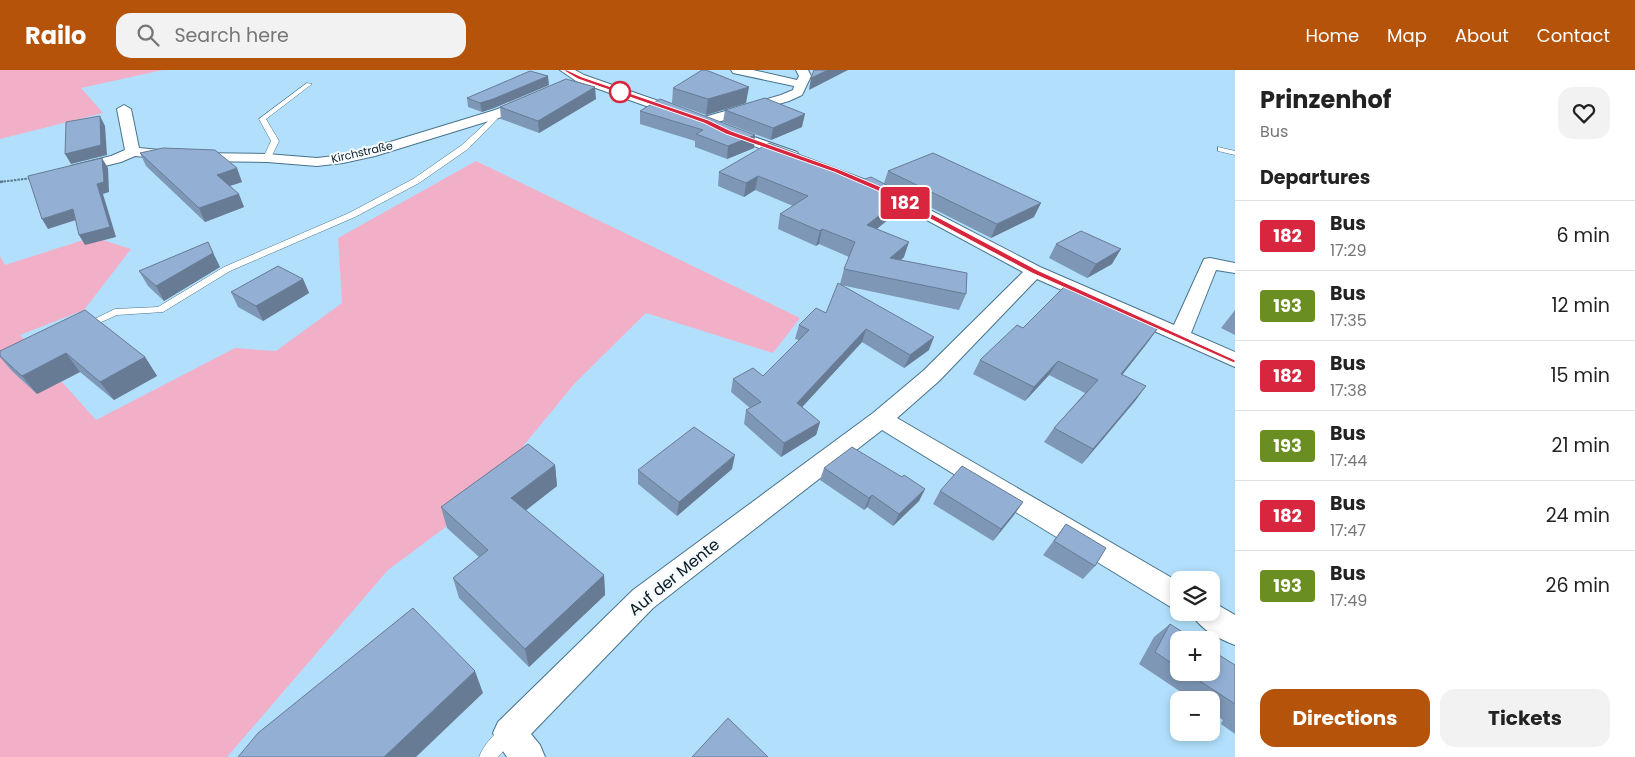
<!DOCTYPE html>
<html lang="en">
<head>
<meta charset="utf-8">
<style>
	:root { --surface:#fff; --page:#f2f2f2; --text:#222; --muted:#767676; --line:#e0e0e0; --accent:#b45309 }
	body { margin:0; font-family:Poppins,sans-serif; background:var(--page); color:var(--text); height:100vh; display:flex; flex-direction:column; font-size:19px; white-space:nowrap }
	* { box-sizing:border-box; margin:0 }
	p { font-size:16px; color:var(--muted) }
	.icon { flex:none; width:28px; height:28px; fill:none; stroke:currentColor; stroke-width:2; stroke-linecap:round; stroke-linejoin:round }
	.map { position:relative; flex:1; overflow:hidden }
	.side { display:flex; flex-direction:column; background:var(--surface); width:400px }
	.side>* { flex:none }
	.badge { padding:0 10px; border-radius:4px; font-size:18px; line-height:32px }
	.fabs { position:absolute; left:1170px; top:501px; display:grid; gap:10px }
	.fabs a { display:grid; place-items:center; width:50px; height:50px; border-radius:10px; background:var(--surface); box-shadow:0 2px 8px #0003; font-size:25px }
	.map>.badge { position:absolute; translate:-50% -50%; box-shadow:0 0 0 2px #fff }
	h2 { padding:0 25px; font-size:19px; line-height:45px }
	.round { display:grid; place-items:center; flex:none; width:52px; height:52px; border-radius:15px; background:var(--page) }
	.head { display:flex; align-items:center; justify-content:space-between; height:85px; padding:0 25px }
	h1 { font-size:24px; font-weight:700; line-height:38px }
	.action { display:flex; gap:10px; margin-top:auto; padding:10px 25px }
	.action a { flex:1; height:58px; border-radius:15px; background:var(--accent); color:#fff; font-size:20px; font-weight:700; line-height:58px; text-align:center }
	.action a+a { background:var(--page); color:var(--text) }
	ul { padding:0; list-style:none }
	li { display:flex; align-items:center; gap:15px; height:70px; padding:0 25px; border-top:1px solid var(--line) }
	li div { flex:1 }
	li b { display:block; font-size:19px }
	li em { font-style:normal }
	li .badge { min-width:55px; font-weight:700; text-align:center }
	header { display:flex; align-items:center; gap:30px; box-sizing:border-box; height:70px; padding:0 25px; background:var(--accent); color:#fff }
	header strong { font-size:24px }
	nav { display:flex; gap:28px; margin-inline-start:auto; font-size:18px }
	.search { width:350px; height:45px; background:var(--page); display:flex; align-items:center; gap:12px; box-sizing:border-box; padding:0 18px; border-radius:15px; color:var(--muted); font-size:19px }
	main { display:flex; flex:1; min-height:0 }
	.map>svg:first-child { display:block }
	.green { fill:#f2afc8 }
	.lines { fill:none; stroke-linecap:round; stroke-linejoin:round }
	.lane-casing { stroke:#48738c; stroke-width:1 }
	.street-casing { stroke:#48738c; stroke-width:2 }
	.path-far1 { stroke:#5b7a8d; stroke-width:2; stroke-dasharray:2.5 1; stroke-linecap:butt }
	.path { stroke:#5b7a8d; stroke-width:2.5; stroke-dasharray:3 2; stroke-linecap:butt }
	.lane { fill:#fff; fill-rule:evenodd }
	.street { fill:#fff; fill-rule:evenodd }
	.wall { fill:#7e97b6 }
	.shaded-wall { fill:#677b94 }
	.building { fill:#93b0d4; stroke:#677b94 }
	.line { fill:#d7263d; stroke:#fff }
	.stop-dot { fill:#fff; stroke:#d7263d; stroke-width:2.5 }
	.labels { text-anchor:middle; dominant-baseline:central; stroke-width:4; stroke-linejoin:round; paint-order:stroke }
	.far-street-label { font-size:11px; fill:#0a1c26; stroke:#f6fbfd }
	.near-street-label { font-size:16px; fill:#0a1c26; stroke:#f6fbfd }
</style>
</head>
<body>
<header>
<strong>Railo</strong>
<div class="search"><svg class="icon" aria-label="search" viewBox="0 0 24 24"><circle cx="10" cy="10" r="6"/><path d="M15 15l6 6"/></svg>Search here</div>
<nav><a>Home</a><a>Map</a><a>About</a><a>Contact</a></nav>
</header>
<main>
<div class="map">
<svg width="1235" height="687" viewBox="0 0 1235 687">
	<rect width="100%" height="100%" fill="#b2e0fc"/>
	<g class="green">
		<polygon points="0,0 163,0 81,18 103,43 0,69"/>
		<polygon points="476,91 800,248 773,283 646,243 575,313 524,375 506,412 388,500 227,687 0,687 0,186 5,195 93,167 131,179 84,240 20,265 96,350 235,278 276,281 342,233 338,168"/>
	</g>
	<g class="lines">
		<defs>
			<g id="lane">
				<polygon points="307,13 312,14 266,49 279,71 270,90 264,90 263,88 271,71 259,49"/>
				<polygon points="498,42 503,43 468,79 419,113 355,147 230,201 163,242 117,245 88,258 82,258 80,256 115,239 158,237 224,197 349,143 413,109 462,75"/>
				<polygon points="1218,77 1235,81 1235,85 1218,81"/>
				<path d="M507,656L513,658L515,664L513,670L498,687H479C483,676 496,660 507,656Z"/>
			</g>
			<g id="street">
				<polygon points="560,0 575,0 584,5 687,41 689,44 687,47 677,47 576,11"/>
				<polygon points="731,0 753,0 797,10 799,6 796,0 808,0 811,6 802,25 789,31 711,54 701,54 699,51 701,48 781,25 793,20 794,16 733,3"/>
				<polygon points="529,27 534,28 535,31 534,34 505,46 375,86 343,93 317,96 267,92 191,91 135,86 121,92 76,103 71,102 69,99 71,96 111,86 125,80 117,39 124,35 131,39 139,78 191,83 267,84 317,88 343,85 367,79 495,40"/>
				<polygon points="726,57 797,82 799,85 797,88 787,88 721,64 719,61"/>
				<polygon points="878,113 1040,197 1174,255 1204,189 1210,188 1235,193 1235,203 1216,200 1191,263 1235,282 1235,297 1037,209 939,311 897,348 1179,512 1179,540 1169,536 882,360 653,538 531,664 540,675 545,687 507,687 498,674 493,663 498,652 633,520 873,343 923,301 1023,202 873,121 870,118 873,115"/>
				<path d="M1211,531L1235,545V575C1219,569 1198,558 1191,542H1211Z"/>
			</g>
		</defs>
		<use href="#lane" class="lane-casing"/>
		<use href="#street" class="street-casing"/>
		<polyline class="path-far1" points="0,112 32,108"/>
		<polyline class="path" points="0,112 5,111"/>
		<use href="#lane" class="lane"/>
		<use href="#street" class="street"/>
	</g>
	<g class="wall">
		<polygon points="549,15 494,38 482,42 468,37 467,28"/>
		<polygon points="673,18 746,33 706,45 672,33"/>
		<polygon points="596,29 539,63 501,49 500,37"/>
		<polygon points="725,40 802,57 771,70 723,52"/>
		<polygon points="640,41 755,65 754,78 727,89 695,77 695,71 640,54"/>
		<polygon points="140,83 242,112 230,116 244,137 205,152 146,96"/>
		<polygon points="888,101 1034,147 991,168 906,125 901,139 877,159 904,187 901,190 966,224 959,240 841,215 929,280 904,298 862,272 802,337 820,352 816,365 781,387 744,354 746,340 750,338 731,322 733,309 763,306 799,270 795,269 799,255 826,243 840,214 844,199 849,187 819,174 816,176 778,159 780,144 793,136 755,120 744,127 718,116 719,102 865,109 884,113"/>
		<polygon points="1056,174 1112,194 1087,208 1049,188"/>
		<polygon points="220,197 164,231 148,216 139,201"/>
		<polygon points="303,209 309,223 263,251 238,237 231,222"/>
		<polygon points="1235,240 1235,265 1221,258"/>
		<polygon points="1023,258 1158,258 1148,272 1122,305 1146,316 1135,331 1082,394 1044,372 1054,358 1085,323 1049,305 1025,331 973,304 980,290"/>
		<polygon points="0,281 145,287 157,306 114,330 80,302 37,324 12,301 0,287"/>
		<polygon points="555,395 557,416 525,440 604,505 605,525 529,597 459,528 453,508 479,487 447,458 441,437"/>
		<polygon points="824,398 902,407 925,419 919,431 893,456 867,437 864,440 820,410"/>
		<polygon points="732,399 677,446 638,414 638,400"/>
		<polygon points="940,421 1023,432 1014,445 993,471 933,434"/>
		<polygon points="1066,454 1095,496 1083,509 1043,485"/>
		<polygon points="1170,554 1179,570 1179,602 1211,602 1235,595 1235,664 1221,654 1223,650 1211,642 1211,630 1193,630 1139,594 1154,567"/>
	</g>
	<g class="shaded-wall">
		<polygon points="828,0 848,0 809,20 811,8"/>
		<polygon points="548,6 549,15 494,38 482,42 480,33"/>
		<polygon points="595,17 596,29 539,63 538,51"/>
		<polygon points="749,17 746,33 706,45 708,29"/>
		<polygon points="805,44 802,57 771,70 773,58"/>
		<polygon points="100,46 105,56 107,85 71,94 65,84"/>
		<polygon points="755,65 754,78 727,89 728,76"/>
		<polygon points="102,88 108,98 109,122 103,124 116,167 85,175 79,165"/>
		<polygon points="237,98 242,112 223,118 217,105"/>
		<polygon points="758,106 755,120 744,127 746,113"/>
		<polygon points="239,124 244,137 205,152 199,138"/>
		<polygon points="906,125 901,139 863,170 867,155"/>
		<polygon points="1041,133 1034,147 991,168 997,154"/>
		<polygon points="73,139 79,149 48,159 42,149"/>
		<polygon points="822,159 819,174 816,176 820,161"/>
		<polygon points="208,172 220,197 164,231 156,216"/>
		<polygon points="909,172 904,187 885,203 890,188"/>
		<polygon points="1121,179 1112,194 1087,208 1096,194"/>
		<polygon points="303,209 309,223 263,251 256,236"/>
		<polygon points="1158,258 1148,272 1111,319 1121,304"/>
		<polygon points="866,259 862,272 793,347 797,333"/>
		<polygon points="934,267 929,280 904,298 910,285"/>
		<polygon points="66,283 80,302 37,324 22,306"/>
		<polygon points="145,287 157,306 114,330 100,312"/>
		<polygon points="1058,291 1049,305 1025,331 1034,317"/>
		<polygon points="1146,316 1135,331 1082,394 1093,379"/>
		<polygon points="820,352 816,365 781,387 784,373"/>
		<polygon points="735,385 732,399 677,446 679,432"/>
		<polygon points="555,395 557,416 515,449 511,428"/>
		<polygon points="925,419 919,431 893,456 899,444"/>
		<polygon points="872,425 867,437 864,440 869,428"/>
		<polygon points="1023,432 1014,445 993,471 1001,459"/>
		<polygon points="604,505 605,525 529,597 525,579"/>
		<polygon points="475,601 483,623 416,687 384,687"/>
	</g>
	<g class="building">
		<polygon points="702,0 706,0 749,17 708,29 673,18"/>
		<polygon points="814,0 828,0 811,8"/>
		<polygon points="530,1 548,6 493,29 480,33 467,28"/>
		<polygon points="566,9 595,17 538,51 500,37"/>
		<polygon points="765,28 805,44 773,58 725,40"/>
		<polygon points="660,29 755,65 728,76 696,64 703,60 640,41"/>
		<polygon points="100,46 101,75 65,84 66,52"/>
		<polygon points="769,73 865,109 871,107 906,125 867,155 909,172 890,188 967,203 966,224 844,199 855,172 822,159 820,161 780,144 808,126 758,106 746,113 719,102"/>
		<polygon points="163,78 215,80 237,98 217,105 239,124 199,138 140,83"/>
		<polygon points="933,83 1041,133 997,154 888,101"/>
		<polygon points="102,88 104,112 97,114 110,157 79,165 73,139 42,149 28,106"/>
		<polygon points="1081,161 1121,179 1096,194 1056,174"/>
		<polygon points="208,172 213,183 156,216 139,201"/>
		<polygon points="278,196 303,209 256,236 231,222"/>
		<polygon points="838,213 934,267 910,285 866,259 797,333 820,352 784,373 746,340 761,332 733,309 753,298 763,306 809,260 799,255 816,238 826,243"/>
		<polygon points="1064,217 1158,258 1121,304 1146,316 1093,379 1054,358 1098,310 1058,291 1034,317 980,290 1017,255 1023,258"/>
		<polygon points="85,240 145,287 100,312 66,283 22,306 0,286 0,281"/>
		<polygon points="694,357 735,385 679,432 638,400"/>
		<polygon points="528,374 555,395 511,428 604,505 525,579 453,508 488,480 441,437"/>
		<polygon points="852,377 902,407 904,405 925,419 899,444 872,425 869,428 824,398"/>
		<polygon points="962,396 1023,432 1001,459 940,421"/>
		<polygon points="1066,454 1106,478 1095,496 1054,471"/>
		<polygon points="413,538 475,601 384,687 238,687 258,663"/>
		<polygon points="1170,554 1195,570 1179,570 1179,598 1155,582"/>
		<polygon points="1211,580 1235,595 1235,634 1186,602 1211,602"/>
		<polygon points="728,648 768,687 692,687"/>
	</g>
	<polygon class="line" points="563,0 567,0 582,7 708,50 731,61 838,99 881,117 1037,200 1235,290 1235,293 1232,292 1032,203 876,120 834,102 726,64 704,53 578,9"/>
	<circle class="stop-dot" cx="620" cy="22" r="10"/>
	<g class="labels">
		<g class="far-street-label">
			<text transform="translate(362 82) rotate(-13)">Kirchstraße</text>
		</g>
		<g class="near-street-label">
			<text transform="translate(674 507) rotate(-39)">Auf der Mente</text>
		</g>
	</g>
</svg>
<div class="fabs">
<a><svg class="icon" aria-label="layers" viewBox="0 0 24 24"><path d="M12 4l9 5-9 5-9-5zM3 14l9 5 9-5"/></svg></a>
<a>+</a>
<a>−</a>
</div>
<b class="badge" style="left:905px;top:133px;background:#d7263d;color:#fff">182</b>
</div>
<section class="side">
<div class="head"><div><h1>Prinzenhof</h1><p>Bus</p></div><a class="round"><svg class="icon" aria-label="heart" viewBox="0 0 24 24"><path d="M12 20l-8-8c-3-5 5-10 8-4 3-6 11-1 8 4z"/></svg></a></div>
<h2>Departures</h2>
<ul>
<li><span class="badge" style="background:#d7263d;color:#fff">182</span><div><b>Bus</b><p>17:29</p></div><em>6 min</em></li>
<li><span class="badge" style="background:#6b8e23;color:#fff">193</span><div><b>Bus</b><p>17:35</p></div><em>12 min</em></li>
<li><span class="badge" style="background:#d7263d;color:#fff">182</span><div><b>Bus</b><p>17:38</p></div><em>15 min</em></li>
<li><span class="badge" style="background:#6b8e23;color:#fff">193</span><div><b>Bus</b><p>17:44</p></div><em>21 min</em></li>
<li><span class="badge" style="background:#d7263d;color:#fff">182</span><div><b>Bus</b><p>17:47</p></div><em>24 min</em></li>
<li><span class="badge" style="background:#6b8e23;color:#fff">193</span><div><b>Bus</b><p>17:49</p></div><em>26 min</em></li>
</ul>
<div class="action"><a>Directions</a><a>Tickets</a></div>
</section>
</main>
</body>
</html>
